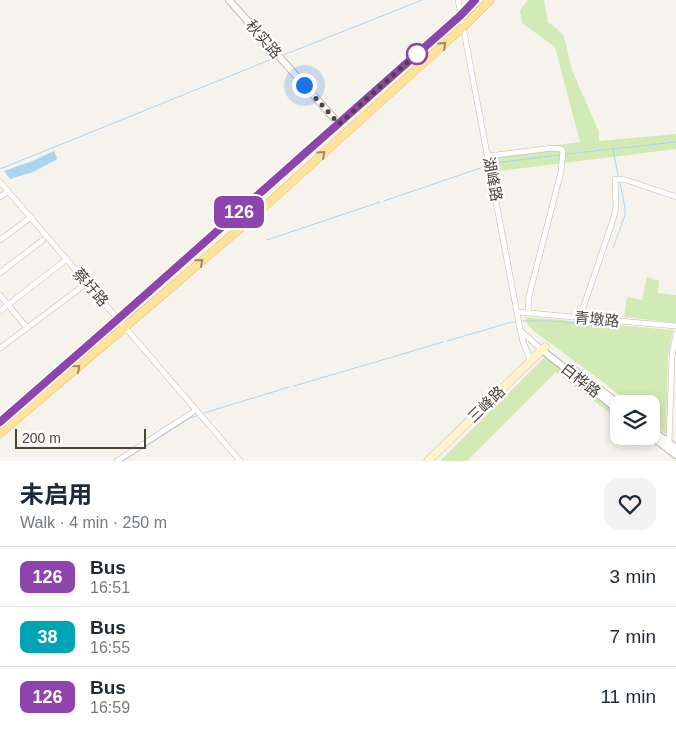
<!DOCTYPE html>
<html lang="en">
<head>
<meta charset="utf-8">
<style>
	:root { --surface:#fff; --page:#f2f2f3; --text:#1f2937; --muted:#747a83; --line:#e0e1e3 }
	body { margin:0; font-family:Arial,"Noto Sans SC",sans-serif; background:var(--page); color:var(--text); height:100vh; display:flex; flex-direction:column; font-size:19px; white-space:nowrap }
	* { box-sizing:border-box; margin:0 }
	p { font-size:16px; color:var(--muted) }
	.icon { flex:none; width:28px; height:28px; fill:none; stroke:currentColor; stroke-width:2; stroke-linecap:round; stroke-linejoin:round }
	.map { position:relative; height:461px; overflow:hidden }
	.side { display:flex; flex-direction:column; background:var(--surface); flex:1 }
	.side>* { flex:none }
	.badge { padding:0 10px; border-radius:8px; font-size:18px; line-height:32px }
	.fabs { position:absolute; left:610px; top:395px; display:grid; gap:10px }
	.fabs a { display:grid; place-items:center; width:50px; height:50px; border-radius:10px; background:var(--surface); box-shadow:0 2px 8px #0003; font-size:25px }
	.scale { position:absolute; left:15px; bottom:12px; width:131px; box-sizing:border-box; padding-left:5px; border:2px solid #4b4439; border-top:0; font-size:14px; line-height:18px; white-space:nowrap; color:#4b4439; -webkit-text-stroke:4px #fff; paint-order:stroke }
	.you { position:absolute; width:25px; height:25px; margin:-12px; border:4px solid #fff; border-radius:50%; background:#1a73e8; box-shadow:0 0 0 8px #1a73e833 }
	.map>.badge { position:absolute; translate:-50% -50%; box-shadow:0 0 0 2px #fff }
	.round { display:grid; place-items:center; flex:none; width:52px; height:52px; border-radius:15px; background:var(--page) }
	.overview { display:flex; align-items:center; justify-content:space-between; height:85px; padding:0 20px }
	h1 { font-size:24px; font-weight:700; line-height:38px }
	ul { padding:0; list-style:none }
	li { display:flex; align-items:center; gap:15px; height:60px; padding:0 20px; border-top:1px solid var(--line) }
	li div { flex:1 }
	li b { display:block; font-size:19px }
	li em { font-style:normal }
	li .badge { min-width:55px; font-weight:700; text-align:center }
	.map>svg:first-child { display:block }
	.green { fill:#d2eab5 }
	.water { fill:#a9d4f2 }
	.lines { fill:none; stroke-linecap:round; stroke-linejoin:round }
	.stream { stroke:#a9d4f2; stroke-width:1 }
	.minor-casing { stroke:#c2bbae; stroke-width:6 }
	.tertiary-casing { stroke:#c2bbae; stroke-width:8 }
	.secondary-casing { stroke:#d6c79b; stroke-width:9 }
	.primary-casing { stroke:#e6c16a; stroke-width:9 }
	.minor { stroke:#fff; stroke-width:5 }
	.tertiary { stroke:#fff; stroke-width:6 }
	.secondary { stroke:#fff3cd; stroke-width:8 }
	.primary { stroke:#ffe39c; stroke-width:8 }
	.oneway { stroke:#9c8c66 }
	.line-casing { stroke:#fff; stroke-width:11 }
	.line { stroke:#8e44ad; stroke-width:8 }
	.walk { stroke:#4b4439; stroke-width:5; stroke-dasharray:0 9 }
	.stop-dot { fill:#fff; stroke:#8e44ad; stroke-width:2.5 }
	.labels { text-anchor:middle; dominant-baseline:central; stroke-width:4.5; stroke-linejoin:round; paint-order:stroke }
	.street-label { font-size:15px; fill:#4b4439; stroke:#fff }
</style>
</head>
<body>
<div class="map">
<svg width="676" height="461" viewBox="0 0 676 461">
	<rect width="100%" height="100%" fill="#f6f3ec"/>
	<g class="green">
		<polygon points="528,0 544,0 548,22 556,28 564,36 572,70 599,132 599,141 676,134 676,149 499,171 497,152 580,142 555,47 522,23 520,10"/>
		<polygon points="647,277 659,281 658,293 676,295 676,323 624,317 627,297 642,300"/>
		<polygon points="525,317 673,330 668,356 666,434 651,421 651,404 630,404 603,382 535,332 528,325"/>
		<polygon points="545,357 619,414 619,420 556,372 467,461 440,461"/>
	</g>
	<polygon class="water" points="54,151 57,158 56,160 33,172 10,179 4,171 30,162"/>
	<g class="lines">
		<g class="stream">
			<polyline points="281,56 422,0"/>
			<polyline points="613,149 618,175"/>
			<polyline points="567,154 676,142"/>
			<polyline points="494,163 559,155"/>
			<polyline points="0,169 277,57"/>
			<polyline points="384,201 486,166"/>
			<polyline points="267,240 380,202"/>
			<polyline points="613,248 625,215 625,208 620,183"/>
			<polyline points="523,321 551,321 594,324"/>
			<polyline points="447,341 512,322 515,322"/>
			<polyline points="294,386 443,342"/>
			<polyline points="204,413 289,387"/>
			<polyline points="123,461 190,418 196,416"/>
		</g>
		<defs>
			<g id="minor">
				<polyline points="458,0 520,329 523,342 531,361"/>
				<polyline points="488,156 553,148 561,149 563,151 561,172 529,296 528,312"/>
				<polyline points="0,182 240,461"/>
				<polyline points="0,197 8,191"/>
				<polyline points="0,240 31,217"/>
				<polyline points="0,273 43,240"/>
				<polyline points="0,295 27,328"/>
				<polyline points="0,311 67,259"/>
				<polyline points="517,312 676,326"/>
				<polyline points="580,317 613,220 616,207 615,179 626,180 676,197"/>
				<polyline points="522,332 542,350"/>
				<polyline points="0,348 87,283"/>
				<polyline points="669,442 672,356 676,334"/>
				<polyline points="117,461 196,410"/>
			</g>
			<g id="tertiary">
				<polyline points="229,0 339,124"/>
				<polyline points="542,350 619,411"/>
				<polyline points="576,371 619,404"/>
				<polyline points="651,429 676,448"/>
				<polyline points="651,436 676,455"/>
			</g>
			<polyline id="secondary" points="428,461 545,347"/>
			<g id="primary">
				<polyline points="0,422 461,15 475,0"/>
				<polyline points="0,433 125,327 253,217 463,27 490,0"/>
			</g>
		</defs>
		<use href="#minor" class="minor-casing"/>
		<use href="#tertiary" class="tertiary-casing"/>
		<use href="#secondary" class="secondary-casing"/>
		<use href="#primary" class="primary-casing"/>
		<use href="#minor" class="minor"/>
		<use href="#tertiary" class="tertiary"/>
		<use href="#secondary" class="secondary"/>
		<use href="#primary" class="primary"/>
	</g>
	<defs><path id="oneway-chevron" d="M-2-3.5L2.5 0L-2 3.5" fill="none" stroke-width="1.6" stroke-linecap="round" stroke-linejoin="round" transform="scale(1.25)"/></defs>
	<g class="oneway">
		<use href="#oneway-chevron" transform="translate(443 45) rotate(-42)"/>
		<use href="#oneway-chevron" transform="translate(322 154) rotate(-42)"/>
		<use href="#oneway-chevron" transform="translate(200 262) rotate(-41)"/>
		<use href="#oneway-chevron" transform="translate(77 368) rotate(-40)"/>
	</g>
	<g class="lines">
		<defs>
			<polyline id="line" points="0,422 118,319 461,15 475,0"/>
		</defs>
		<use href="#line" class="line-casing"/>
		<use href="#line" class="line"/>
		<polyline class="walk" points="304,85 339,124 420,51 417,54"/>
	</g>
	<circle class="stop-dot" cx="417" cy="54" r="10"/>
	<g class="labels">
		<g class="street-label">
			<text transform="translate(264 39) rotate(49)">秋实路</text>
			<text transform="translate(493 179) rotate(79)">湖峰路</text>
			<text transform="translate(91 287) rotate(49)">蔡圩路</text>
			<text transform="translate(597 319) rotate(5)">青墩路</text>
			<text transform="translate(581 380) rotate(38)">白桦路</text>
			<text transform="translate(486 404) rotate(-44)">三峰路</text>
		</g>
	</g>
</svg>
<div class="fabs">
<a><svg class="icon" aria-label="layers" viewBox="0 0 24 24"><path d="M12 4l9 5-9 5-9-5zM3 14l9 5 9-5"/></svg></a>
</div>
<div class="scale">200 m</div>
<div class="you" style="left:304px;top:85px"></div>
<b class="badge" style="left:239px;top:212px;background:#8e44ad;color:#fff">126</b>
</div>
<section class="side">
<div class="overview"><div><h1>未启用</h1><p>Walk · 4 min · 250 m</p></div><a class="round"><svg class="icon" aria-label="heart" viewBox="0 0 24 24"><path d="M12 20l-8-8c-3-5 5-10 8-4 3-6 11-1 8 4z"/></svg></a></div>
<ul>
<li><span class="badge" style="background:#8e44ad;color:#fff">126</span><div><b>Bus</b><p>16:51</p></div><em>3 min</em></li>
<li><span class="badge" style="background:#00a3b4;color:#fff">38</span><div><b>Bus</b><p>16:55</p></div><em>7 min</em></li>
<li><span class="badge" style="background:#8e44ad;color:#fff">126</span><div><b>Bus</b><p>16:59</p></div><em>11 min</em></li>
</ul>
</section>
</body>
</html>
